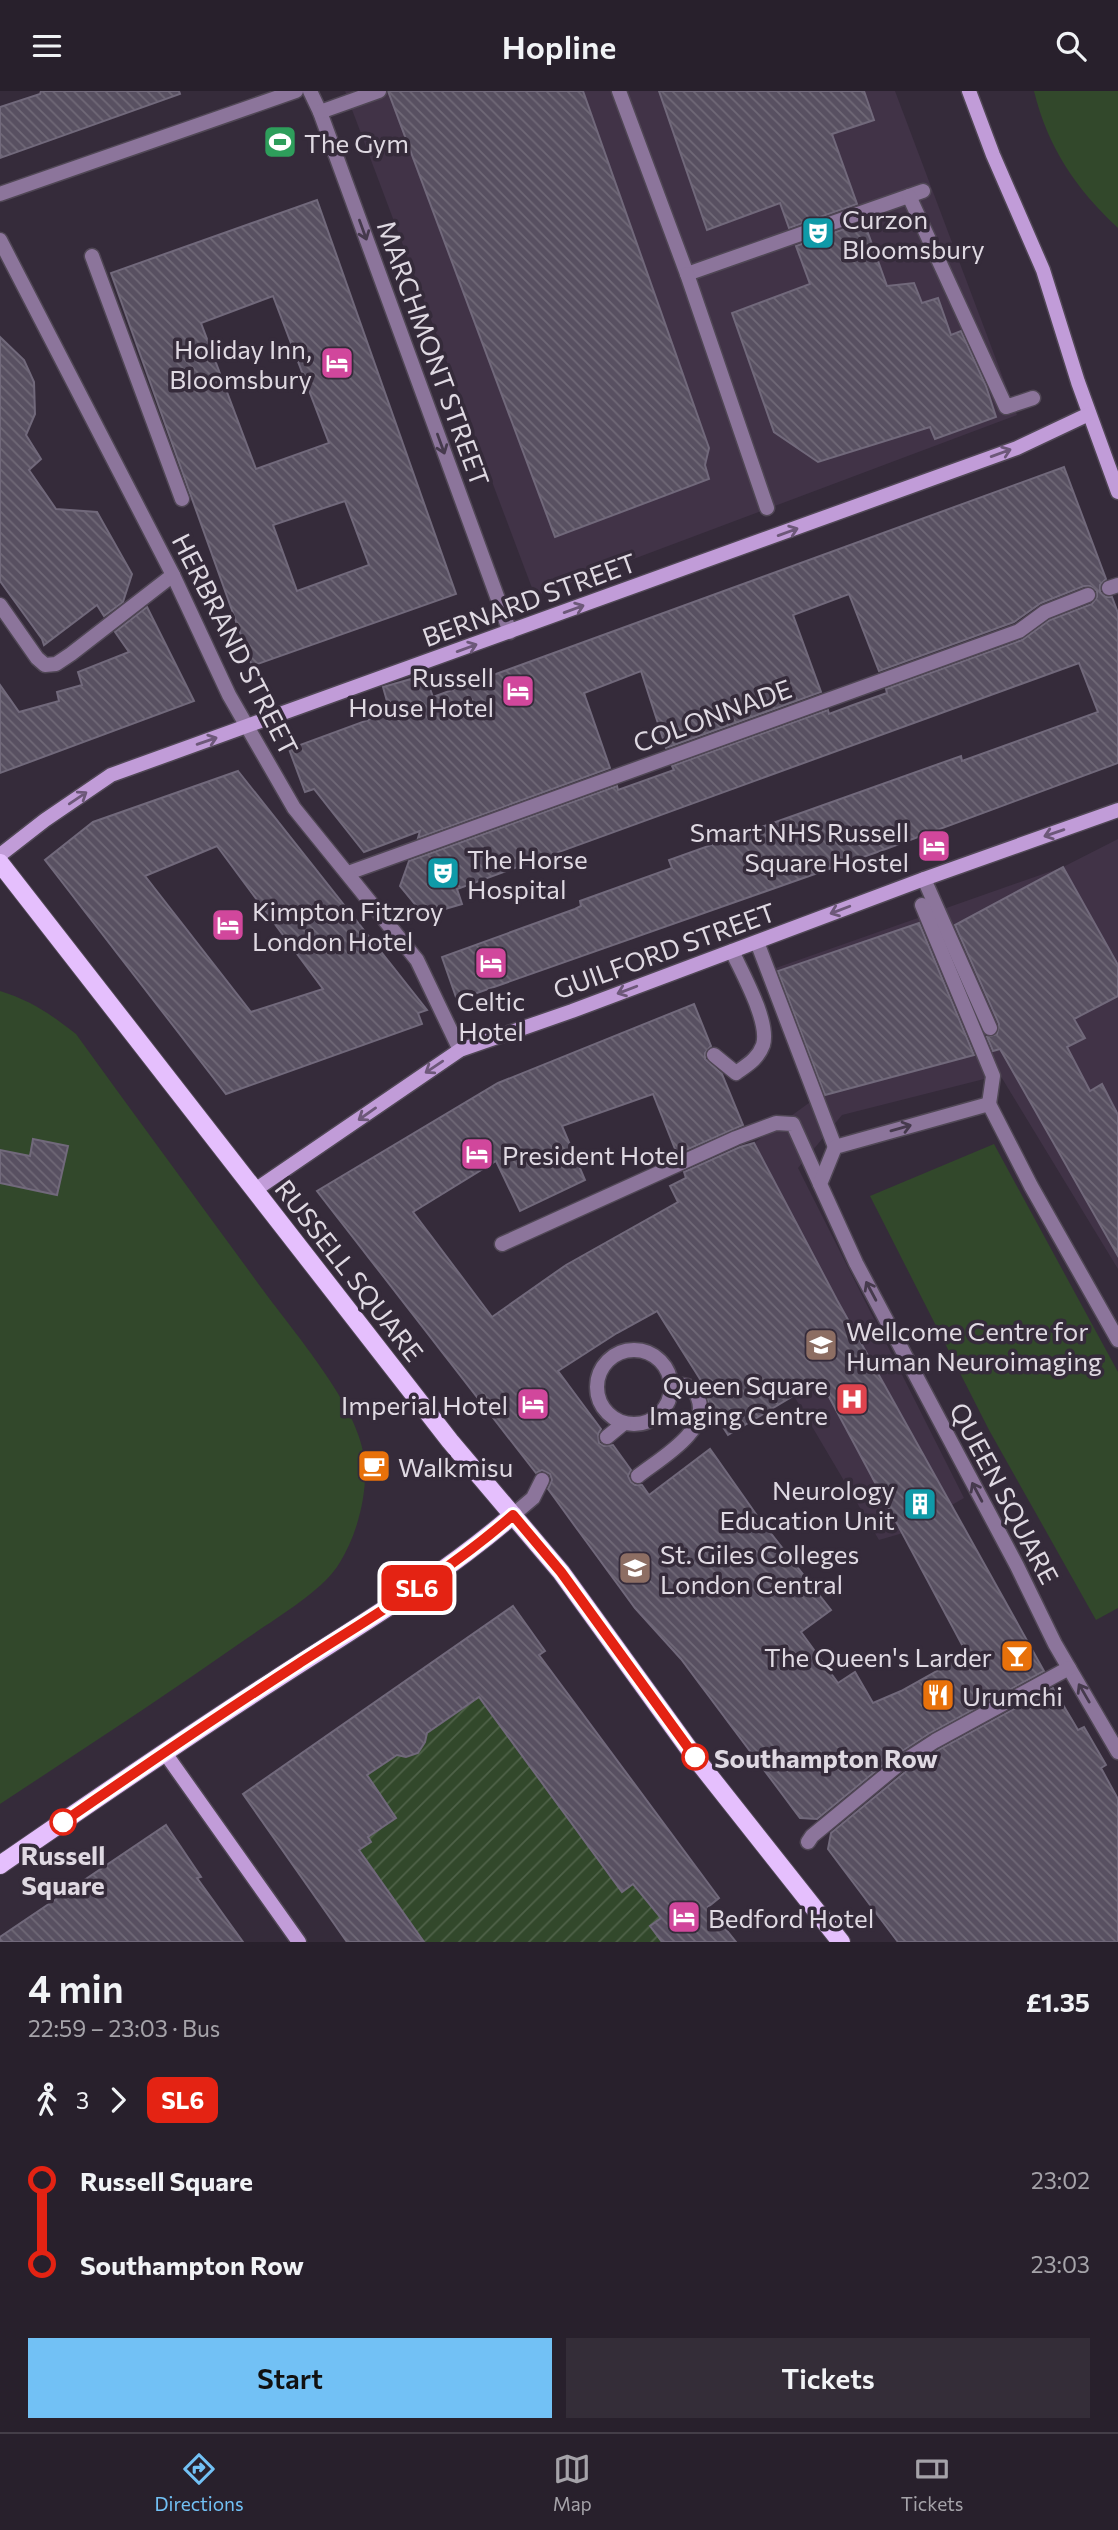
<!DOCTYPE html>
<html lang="en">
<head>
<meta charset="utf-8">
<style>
	:root { --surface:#28202c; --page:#342d38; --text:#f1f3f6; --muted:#a5a3a9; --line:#443e48; --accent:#72c1f5 }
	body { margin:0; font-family:Commissioner,sans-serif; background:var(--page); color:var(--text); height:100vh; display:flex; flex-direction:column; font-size:26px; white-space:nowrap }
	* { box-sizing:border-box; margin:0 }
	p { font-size:23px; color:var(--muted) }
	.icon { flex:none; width:38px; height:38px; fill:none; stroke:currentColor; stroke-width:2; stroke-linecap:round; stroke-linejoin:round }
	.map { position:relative; height:1851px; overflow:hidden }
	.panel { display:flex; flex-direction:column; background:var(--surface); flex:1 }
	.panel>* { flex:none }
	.badge { padding:0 14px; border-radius:10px; font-size:24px; line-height:46px }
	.map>.badge { position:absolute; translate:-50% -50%; box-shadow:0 0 0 4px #fff }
	.legs { display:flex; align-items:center; gap:10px; height:77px; padding:0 28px; font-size:23px }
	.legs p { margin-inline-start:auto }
	.summary { display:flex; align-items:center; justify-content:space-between; height:119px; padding:0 28px }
	h1 { font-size:38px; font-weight:600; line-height:52px }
	.button { display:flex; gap:14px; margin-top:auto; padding:14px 28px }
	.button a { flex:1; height:80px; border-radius:0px; background:var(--accent); color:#111; font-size:28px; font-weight:600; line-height:80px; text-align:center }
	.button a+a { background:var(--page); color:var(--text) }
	ul { padding:0 28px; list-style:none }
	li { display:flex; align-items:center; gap:24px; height:84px; font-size:26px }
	li i { display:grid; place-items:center; width:10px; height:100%; margin:0 9px; background:currentColor }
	li i::after { content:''; width:18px; height:18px; margin:-9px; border:5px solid; border-radius:50%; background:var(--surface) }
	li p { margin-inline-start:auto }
	li:first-child i { background:linear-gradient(#0000 50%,currentColor 0) }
	li:last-child i { background:linear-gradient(currentColor 50%,#0000 0) }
	header { display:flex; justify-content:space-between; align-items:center; height:91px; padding:0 28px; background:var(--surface); font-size:32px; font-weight:600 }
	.tabs { display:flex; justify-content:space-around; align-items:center; height:98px; border-top:2px solid var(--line); background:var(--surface); font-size:19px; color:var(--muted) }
	.tabs a { display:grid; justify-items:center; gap:4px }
	.tabs .selected { color:var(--accent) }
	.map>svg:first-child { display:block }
	.built { fill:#413347 }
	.park { fill:#32482b }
	.garden { fill:url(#garden-furrows) }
	.building { fill:url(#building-back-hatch); stroke:#71697b; stroke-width:2; fill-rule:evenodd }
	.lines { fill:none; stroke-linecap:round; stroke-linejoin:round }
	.lane-casing { stroke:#504755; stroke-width:17 }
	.street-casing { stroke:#504755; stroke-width:17 }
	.secondary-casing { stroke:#504755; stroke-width:17 }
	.primary-casing { stroke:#504755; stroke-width:20 }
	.lane { stroke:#8c759b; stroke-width:14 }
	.street { stroke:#8c759b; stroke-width:14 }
	.secondary { stroke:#c19cd8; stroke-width:14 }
	.primary { stroke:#e5bffd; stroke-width:18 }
	.oneway { stroke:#463a4d }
	.oneway2 { stroke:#6d5879 }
	.line-1-casing { stroke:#fff; stroke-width:16 }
	.line-1 { stroke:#e42313; stroke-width:10 }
	.stop-1-dot { fill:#fff; stroke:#e42313; stroke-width:3.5 }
	.labels { text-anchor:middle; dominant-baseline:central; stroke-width:7; stroke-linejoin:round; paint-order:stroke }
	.poi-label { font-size:26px; fill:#dfd9e2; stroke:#352b3a; text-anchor:start }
	.street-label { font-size:26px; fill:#dfd9e2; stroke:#352b3a }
	.stop-label { font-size:26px; font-weight:bold; fill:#dfd9e2; stroke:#352b3a; text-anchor:start }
</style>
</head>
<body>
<header><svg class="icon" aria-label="menu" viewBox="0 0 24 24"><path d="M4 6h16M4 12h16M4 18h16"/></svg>Hopline<svg class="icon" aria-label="search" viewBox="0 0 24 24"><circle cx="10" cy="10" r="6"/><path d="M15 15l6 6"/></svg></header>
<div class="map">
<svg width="1118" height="1851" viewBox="0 0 1118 1851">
	<defs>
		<pattern id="garden-furrows" width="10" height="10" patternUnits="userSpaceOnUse" patternTransform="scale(1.75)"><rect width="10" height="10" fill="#32482b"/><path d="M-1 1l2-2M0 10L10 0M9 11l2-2" fill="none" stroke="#4f6249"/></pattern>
		<pattern id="building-back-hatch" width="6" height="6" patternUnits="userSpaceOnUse" patternTransform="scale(1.75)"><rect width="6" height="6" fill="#585061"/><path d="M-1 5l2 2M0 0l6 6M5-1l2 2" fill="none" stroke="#706977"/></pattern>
	</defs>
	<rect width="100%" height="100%" fill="#352b3a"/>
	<g class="built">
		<polygon points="345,0 895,0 1017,324 535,505"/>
		<polygon points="1118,748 1118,1178 1000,984 842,1024 798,1077 964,1407 903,1442 879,1449 670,1095 754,1052 817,1006 773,878 1063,776"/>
	</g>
	<g class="park">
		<path d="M1034,0H1118V137C1076,98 1048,57 1034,0Z"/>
		<path d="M0,900C32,910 50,923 76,943C138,1029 201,1114 263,1199C295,1243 356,1312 364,1365C369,1401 357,1446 337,1476C318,1503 273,1529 246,1548C165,1605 82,1659 0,1713Z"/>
		<polygon points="994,1053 1118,1281 1118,1517 1096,1529 989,1339 870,1105"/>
	</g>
	<polygon class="garden" points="484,1589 691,1851 396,1851 311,1695"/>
	<g class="building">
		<polygon points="41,0 179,0 180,3 0,67 0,16 40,3"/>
		<polygon points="388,0 583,0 709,357 705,374 709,388 555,446"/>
		<polygon points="659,0 864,0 874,29 832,43 857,113 789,137 780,112 707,139"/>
		<path d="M317,109L456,503L252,575L111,182ZM273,205L329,352L256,378L201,232ZM345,410L369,474L297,500L273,434Z"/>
		<polygon points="864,131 887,195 914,192 922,212 938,207 951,244 961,240 986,295 996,326 935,348 930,336 818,371 774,341 732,222 810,193 796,155"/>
		<polygon points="0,246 24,269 34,291 35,323 26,344 41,368 29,379 56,418 97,421 132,483 123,511 104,525 97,514 44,554 42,548 0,490"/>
		<polygon points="1064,376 1106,488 1100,494 1100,501 1106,506 1112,506 1118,522 1118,672 883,759 457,909 442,866 575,818 581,815 580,810 672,777 669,769 961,665 962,670 1098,621 1079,572 457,798 462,813 424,824 400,795 409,770 617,695 618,699 674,679 672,675 828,619 829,623 853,614 887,602 886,598 1022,549 1050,529 1092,513 1097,506 1097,500 1090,495 1084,495 1041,512 1014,531 879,580 849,503 793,524 821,601 666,657 641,580 584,602 610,677 418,747 420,740 364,761 314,698 305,701 289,658 390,621 383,596 425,584 433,606"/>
		<polygon points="147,516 194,610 0,682 0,594 19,621 59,610 57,601 82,594 78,581 129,561 115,541"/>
		<path d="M238,680L427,919L418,922L422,933L226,1003L45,769L93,731ZM217,755L323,898L251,921L145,785Z"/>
		<polygon points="1063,776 1118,874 1118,905 1074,928 1085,947 1067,956 1090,1000 1102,993 1118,1024 1118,1165 1000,958 993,960 987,946 997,943 999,933 955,834"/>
		<polygon points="919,832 974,964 825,1004 778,880"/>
		<path d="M694,913L711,955L705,962V968L722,983L743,1034L677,1063L653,1003L562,1035L585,1089L520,1120L496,1070L413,1121L492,1226L566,1174L678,1111L670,1095L686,1087L684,1081L740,1056L754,1052L837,1209L1044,1580L930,1642L893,1666L817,1728L800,1727L681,1568L635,1517L580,1442L548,1398L552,1389L550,1383L542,1379L536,1382L317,1100L498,992ZM657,1220L700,1288L697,1290L705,1298L709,1314L728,1344L820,1289L967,1563L901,1600L873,1612L855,1581L838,1592L801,1541L831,1519L758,1426L710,1358L649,1404L642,1394H635L631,1391L628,1385L631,1379L613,1354L604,1355L599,1352L598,1343L601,1338L558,1280L617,1242Z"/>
		<polygon points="33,1048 68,1055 57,1104 0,1092 0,1059 30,1065"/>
		<polygon points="513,1515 545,1560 539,1564 719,1807 708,1816 736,1851 662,1851 650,1835 661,1827 633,1793 622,1801 479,1606 427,1642 425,1651 418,1662 406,1666 397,1664 367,1684 396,1727 368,1746 371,1751 359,1759 424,1851 347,1851 243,1703"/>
		<polygon points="1053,1597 1078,1639 1084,1636 1106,1674 1101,1677 1118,1708 1118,1851 898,1851 828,1758 831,1742 904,1682 940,1658"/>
		<polygon points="166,1734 201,1786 197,1787 243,1851 0,1851 0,1846"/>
	</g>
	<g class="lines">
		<defs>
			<g id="lane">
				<polyline points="92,165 182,408"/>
				<polyline points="1109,497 1118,494"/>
				<polyline points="0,514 37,567 45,574 56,573 71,563 173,484"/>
				<polyline points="348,782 1019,540 1045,521 1088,504"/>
				<polyline points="924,788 990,937"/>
				<path d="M714,964L736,982C747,974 758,968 763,954C770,931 742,882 732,860"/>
				<polyline points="502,1153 736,1047 776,1032 793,1033 820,1093"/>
				<circle cx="634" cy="1296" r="37"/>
				<polyline points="607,1346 624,1332"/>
				<path d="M638,1385C659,1368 711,1340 698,1307C693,1293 684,1294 671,1293"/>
				<polyline points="513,1424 533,1407 542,1389"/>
			</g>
			<g id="street">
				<polyline points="310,0 320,21 510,541"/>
				<polyline points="619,0 687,183 923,100"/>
				<polyline points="320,21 379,0"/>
				<polyline points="0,103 296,0"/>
				<polyline points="909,105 1006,316 1033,307"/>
				<polyline points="0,149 173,484 229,604 294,717 417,869 460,959"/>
				<polyline points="687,183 767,417"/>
				<polyline points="922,814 993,985 989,1013"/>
				<polyline points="757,851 835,1056"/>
				<polyline points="1118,1249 1031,1095 989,1013 835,1056 820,1093 856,1172 1017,1475 1055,1553 1118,1661"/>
				<polyline points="808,1751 812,1745 898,1674 935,1650 1069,1577"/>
			</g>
			<g id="secondary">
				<polyline points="969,0 993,64 1043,179 1078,291 1118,401"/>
				<polyline points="0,764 45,729 111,684 1017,357 1089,323"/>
				<polyline points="255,1099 460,959 572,920 924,788 1118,719"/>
				<polyline points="165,1662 299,1851"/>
			</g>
			<g id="primary">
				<polyline points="0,772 450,1350 561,1481 697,1669 841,1851"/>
				<path d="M0,1774C90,1712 181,1649 273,1590C354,1537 439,1488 513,1424"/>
			</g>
		</defs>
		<use href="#lane" class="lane-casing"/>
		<use href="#street" class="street-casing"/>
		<use href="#secondary" class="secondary-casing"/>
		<use href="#primary" class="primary-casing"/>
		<use href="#lane" class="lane"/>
		<use href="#street" class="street"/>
		<use href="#secondary" class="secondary"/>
		<use href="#primary" class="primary"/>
	</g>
	<defs><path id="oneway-shaft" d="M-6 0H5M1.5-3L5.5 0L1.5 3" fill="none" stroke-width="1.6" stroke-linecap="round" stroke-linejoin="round" transform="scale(1.75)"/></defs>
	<g class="oneway">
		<use href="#oneway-shaft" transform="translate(363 139) rotate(70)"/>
		<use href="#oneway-shaft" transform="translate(441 353) rotate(70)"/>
		<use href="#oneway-shaft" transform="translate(901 1037) rotate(-16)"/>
		<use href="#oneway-shaft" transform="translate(871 1200) rotate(-118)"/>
		<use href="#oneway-shaft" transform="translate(977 1401) rotate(-118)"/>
		<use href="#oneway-shaft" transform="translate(1084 1602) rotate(-120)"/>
	</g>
	<g class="oneway2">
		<use href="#oneway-shaft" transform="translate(1001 362) rotate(-20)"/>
		<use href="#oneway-shaft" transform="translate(788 441) rotate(-20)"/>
		<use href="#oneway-shaft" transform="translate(574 518) rotate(-20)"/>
		<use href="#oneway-shaft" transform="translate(467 557) rotate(-20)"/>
		<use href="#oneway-shaft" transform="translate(207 650) rotate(-19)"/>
		<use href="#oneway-shaft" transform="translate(78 707) rotate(-34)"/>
		<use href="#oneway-shaft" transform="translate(1054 742) rotate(161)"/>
		<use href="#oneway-shaft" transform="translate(840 819) rotate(159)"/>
		<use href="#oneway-shaft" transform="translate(627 899) rotate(159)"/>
		<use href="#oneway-shaft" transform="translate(434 976) rotate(146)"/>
		<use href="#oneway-shaft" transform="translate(367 1023) rotate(145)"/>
	</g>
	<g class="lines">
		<defs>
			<path id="line-1" d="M63,1731C141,1677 219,1624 298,1573C371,1526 447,1482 513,1424L561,1481L695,1666"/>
		</defs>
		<use href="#line-1" class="line-1-casing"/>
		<use href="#line-1" class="line-1"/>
	</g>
	<defs>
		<symbol id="stadium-square" viewBox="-11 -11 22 22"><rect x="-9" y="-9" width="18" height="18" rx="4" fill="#2e9e5b" stroke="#352b3a"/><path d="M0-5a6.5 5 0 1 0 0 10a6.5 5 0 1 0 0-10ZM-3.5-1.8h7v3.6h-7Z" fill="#fff"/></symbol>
		<symbol id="theatre-square" viewBox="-11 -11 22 22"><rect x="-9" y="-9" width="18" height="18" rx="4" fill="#0f9aa8" stroke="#352b3a"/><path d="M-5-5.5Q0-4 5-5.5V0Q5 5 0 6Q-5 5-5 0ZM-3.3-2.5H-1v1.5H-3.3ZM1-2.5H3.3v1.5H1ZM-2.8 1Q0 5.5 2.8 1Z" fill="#fff"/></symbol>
		<symbol id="hotel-square" viewBox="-11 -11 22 22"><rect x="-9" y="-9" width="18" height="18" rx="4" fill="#d1479c" stroke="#352b3a"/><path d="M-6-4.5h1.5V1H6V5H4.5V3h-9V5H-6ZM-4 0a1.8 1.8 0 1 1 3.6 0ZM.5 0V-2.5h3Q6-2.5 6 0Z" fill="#fff"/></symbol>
		<symbol id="university-square" viewBox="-11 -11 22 22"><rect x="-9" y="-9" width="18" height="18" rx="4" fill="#8d6e63" stroke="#352b3a"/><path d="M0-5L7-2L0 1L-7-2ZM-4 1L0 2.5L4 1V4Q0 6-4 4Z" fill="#fff"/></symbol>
		<symbol id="hospital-square" viewBox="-11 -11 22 22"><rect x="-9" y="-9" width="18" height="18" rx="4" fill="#e0444e" stroke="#352b3a"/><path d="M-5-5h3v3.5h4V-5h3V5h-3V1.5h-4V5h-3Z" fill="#fff"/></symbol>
		<symbol id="cafe-square" viewBox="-11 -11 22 22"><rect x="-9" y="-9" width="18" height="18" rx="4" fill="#e8710a" stroke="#352b3a"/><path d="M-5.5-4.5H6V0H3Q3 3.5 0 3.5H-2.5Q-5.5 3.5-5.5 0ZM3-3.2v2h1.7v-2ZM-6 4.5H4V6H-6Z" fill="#fff"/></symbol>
		<symbol id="building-square" viewBox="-11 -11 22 22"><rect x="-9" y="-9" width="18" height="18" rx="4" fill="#0f9aa8" stroke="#352b3a"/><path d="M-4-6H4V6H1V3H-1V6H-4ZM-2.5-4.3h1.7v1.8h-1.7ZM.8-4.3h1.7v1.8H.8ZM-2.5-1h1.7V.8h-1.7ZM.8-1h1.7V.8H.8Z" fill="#fff"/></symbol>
		<symbol id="school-square" viewBox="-11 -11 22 22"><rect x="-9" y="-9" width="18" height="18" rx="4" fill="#8d6e63" stroke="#352b3a"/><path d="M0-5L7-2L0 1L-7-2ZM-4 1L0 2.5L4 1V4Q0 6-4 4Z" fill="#fff"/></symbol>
		<symbol id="bar-square" viewBox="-11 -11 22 22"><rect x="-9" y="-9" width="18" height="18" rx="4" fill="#e8710a" stroke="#352b3a"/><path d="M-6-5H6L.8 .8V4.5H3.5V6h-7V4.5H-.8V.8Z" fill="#fff"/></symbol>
		<symbol id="restaurant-square" viewBox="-11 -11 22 22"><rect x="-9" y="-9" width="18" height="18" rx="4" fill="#e8710a" stroke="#352b3a"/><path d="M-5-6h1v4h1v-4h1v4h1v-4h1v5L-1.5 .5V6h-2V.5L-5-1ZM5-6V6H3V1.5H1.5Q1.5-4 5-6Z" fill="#fff"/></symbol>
	</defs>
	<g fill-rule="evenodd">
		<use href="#stadium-square" x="261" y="32" width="38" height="38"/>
		<use href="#theatre-square" x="799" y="123" width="38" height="38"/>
		<use href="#hotel-square" x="318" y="253" width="38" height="38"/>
		<use href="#hotel-square" x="499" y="581" width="38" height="38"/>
		<use href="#hotel-square" x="915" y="736" width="38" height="38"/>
		<use href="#theatre-square" x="424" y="763" width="38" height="38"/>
		<use href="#hotel-square" x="209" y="815" width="38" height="38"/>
		<use href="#hotel-square" x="472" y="853" width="38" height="38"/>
		<use href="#hotel-square" x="458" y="1044" width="38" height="38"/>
		<use href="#university-square" x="802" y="1235" width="38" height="38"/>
		<use href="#hospital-square" x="833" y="1289" width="38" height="38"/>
		<use href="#hotel-square" x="514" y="1294" width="38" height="38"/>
		<use href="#cafe-square" x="355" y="1356" width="38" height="38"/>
		<use href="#building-square" x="901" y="1394" width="38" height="38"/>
		<use href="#school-square" x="616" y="1458" width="38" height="38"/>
		<use href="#bar-square" x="998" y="1546" width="38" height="38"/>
		<use href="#restaurant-square" x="919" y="1585" width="38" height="38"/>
		<use href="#hotel-square" x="665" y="1807" width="38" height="38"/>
	</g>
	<g class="stop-1-dot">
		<circle cx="695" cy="1666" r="12"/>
		<circle cx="63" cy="1731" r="12"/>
	</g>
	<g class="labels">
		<g class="poi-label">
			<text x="304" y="51">The Gym</text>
			<text x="842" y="127">Curzon<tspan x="842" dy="30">Bloomsbury</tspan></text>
			<text x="312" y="257" text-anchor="end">Holiday Inn,<tspan x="312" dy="30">Bloomsbury</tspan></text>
			<text x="494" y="585" text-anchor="end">Russell<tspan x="494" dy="30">House Hotel</tspan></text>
			<text x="909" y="740" text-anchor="end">Smart NHS Russell<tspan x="909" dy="30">Square Hostel</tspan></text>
			<text x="467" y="767">The Horse<tspan x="467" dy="30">Hospital</tspan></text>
			<text x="252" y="819">Kimpton Fitzroy<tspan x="252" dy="30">London Hotel</tspan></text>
			<text x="491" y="909" text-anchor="middle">Celtic<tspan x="491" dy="30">Hotel</tspan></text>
			<text x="502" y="1063">President Hotel</text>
			<text x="846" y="1239">Wellcome Centre for<tspan x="846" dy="30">Human Neuroimaging</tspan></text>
			<text x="828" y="1293" text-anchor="end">Queen Square<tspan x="828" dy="30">Imaging Centre</tspan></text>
			<text x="508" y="1313" text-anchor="end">Imperial Hotel</text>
			<text x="398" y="1375">Walkmisu</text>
			<text x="895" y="1398" text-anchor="end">Neurology<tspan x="895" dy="30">Education Unit</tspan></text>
			<text x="660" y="1462">St. Giles Colleges<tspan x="660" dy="30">London Central</tspan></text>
			<text x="992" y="1565" text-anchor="end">The Queen's Larder</text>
			<text x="962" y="1604">Urumchi</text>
			<text x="708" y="1826">Bedford Hotel</text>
		</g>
		<g class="street-label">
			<text transform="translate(434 262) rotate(70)">MARCHMONT STREET</text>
			<text transform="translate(529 508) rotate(-20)">BERNARD STREET</text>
			<text transform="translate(236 553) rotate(63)">HERBRAND STREET</text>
			<text transform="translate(712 624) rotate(-20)">COLONNADE</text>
			<text transform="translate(664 859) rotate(-20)">GUILFORD STREET</text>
			<text transform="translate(350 1179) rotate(52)">RUSSELL SQUARE</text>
			<text transform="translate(1005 1402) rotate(62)">QUEEN SQUARE</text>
		</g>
		<g class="stop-label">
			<text x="714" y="1666">Southampton Row</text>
			<text x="63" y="1763" text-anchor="middle">Russell<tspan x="63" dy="30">Square</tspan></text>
		</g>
	</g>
</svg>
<b class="badge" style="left:417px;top:1497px;background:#e42313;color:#fff">SL6</b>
</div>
<section class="panel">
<div class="summary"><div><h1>4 min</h1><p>22:59 – 23:03 · Bus</p></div><b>£1.35</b></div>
<div class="legs"><svg class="icon" aria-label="walk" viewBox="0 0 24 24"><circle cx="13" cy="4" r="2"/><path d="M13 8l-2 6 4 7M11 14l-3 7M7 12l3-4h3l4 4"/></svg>3<svg class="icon" aria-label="forward" viewBox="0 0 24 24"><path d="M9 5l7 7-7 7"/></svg><b class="badge" style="background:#e42313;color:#fff">SL6</b></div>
<ul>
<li><i style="color:#e42313"></i><b>Russell Square</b><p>23:02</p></li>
<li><i style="color:#e42313"></i><b>Southampton Row</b><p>23:03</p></li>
</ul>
<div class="button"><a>Start</a><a>Tickets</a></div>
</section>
<nav class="tabs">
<a class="selected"><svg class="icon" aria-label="directions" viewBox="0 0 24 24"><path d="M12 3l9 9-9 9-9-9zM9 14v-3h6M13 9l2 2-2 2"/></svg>Directions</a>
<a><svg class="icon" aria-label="map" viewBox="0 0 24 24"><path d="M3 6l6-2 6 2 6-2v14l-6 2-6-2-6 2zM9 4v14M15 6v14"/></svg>Map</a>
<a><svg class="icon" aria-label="tickets" viewBox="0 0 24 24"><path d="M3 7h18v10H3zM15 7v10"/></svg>Tickets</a>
</nav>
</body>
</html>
